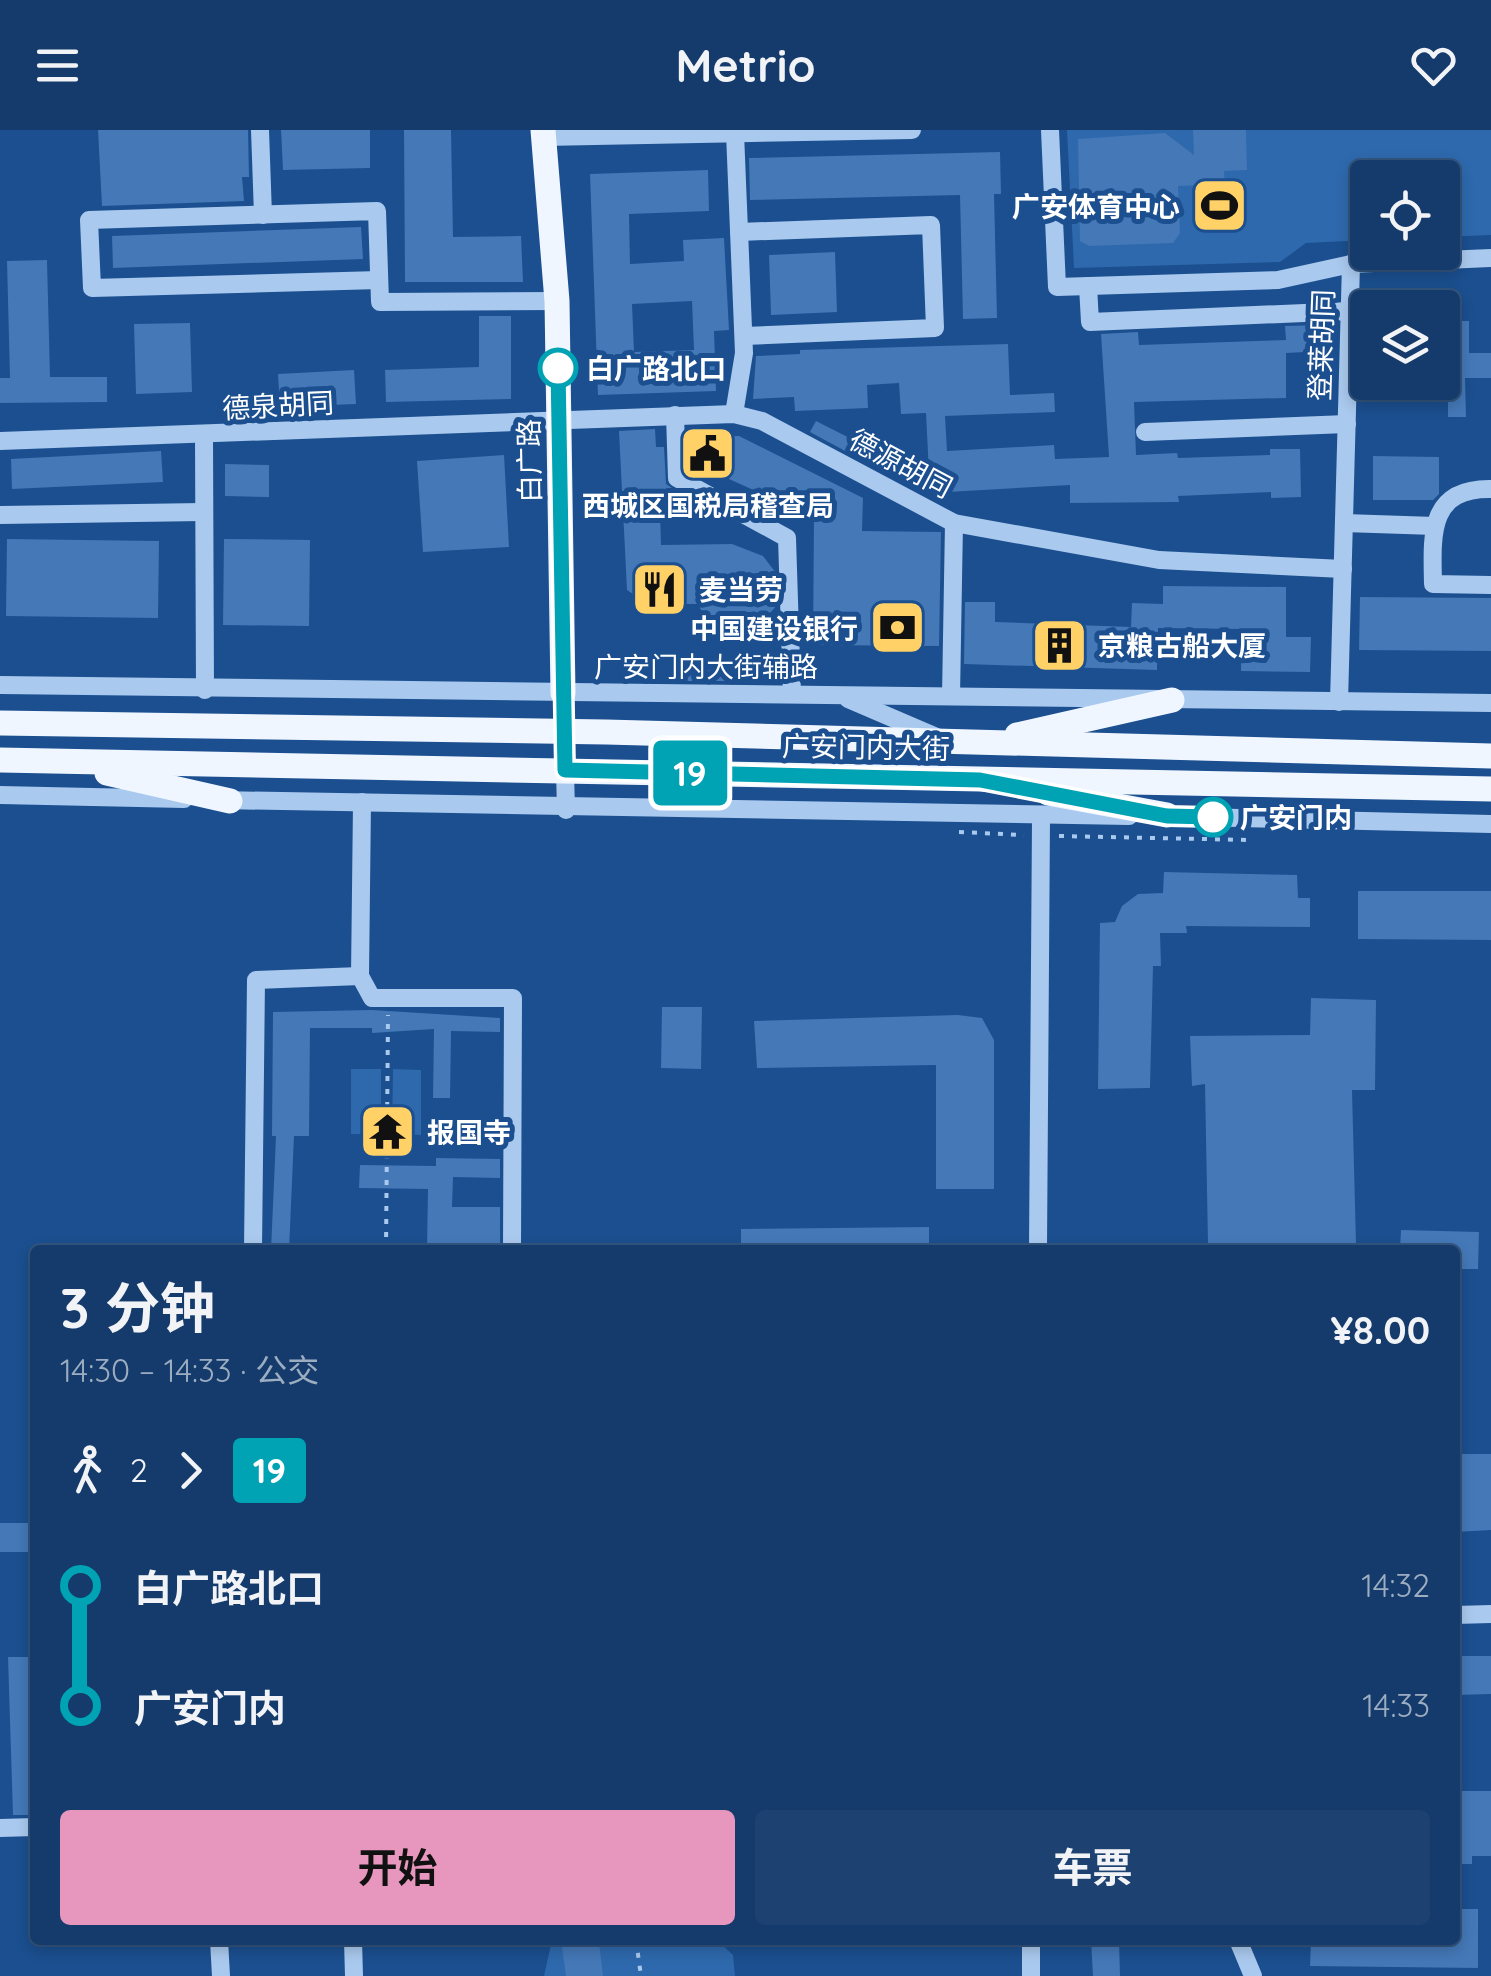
<!DOCTYPE html>
<html lang="zh">
<head>
<meta charset="utf-8">
<style>
	:root { --surface:#143b6b; --page:#1d4271; --text:#f1f3f6; --muted:#9dadc1; --line:#33557e; --accent:#e797bd }
	body { margin:0; font-family:Quicksand,"Noto Sans SC",sans-serif; background:var(--page); color:var(--text); height:100vh; display:flex; flex-direction:column; font-size:38px; white-space:nowrap }
	* { box-sizing:border-box; margin:0 }
	p { font-size:32px; color:var(--muted) }
	.icon { flex:none; width:55px; height:55px; fill:none; stroke:currentColor; stroke-width:2; stroke-linecap:round; stroke-linejoin:round }
	.map { position:relative; flex:1; overflow:hidden }
	.details { position:absolute; left:30px; top:1115px; width:1430px; height:700px; display:flex; flex-direction:column; background:var(--surface); border-radius:10px; box-shadow:0 5px 15px #0003,0 0 0 2px var(--line) }
	.details>* { flex:none }
	.badge { padding:0 20px; border-radius:8px; font-size:35px; line-height:65px }
	.controls { position:absolute; left:1350px; top:30px; display:grid; gap:20px }
	.controls a { display:grid; place-items:center; width:110px; height:110px; border-radius:10px; background:var(--surface); box-shadow:0 5px 15px #0003,0 0 0 2px var(--line); font-size:50px }
	.map>.badge { position:absolute; translate:-50% -50%; box-shadow:0 0 0 5px #fff }
	.legs { display:flex; align-items:center; gap:15px; height:110px; padding:0 30px; font-size:32px }
	.legs p { margin-inline-start:auto }
	.head { display:flex; align-items:center; justify-content:space-between; height:170px; padding:0 30px }
	h1 { font-size:55px; font-weight:700; line-height:75px }
	.cta { display:flex; gap:20px; margin-top:auto; padding:20px 30px }
	.cta a { flex:1; height:115px; border-radius:10px; background:var(--accent); color:#111; font-size:40px; font-weight:700; line-height:115px; text-align:center }
	.cta a+a { background:var(--page); color:var(--text) }
	ul { padding:0 30px; list-style:none }
	li { display:flex; align-items:center; gap:35px; height:120px; font-size:38px }
	li i { display:grid; place-items:center; width:15px; height:100%; margin:0 12px; background:currentColor }
	li i::after { content:''; width:25px; height:25px; margin:-12px; border:8px solid; border-radius:50%; background:var(--surface) }
	li p { margin-inline-start:auto }
	li:first-child i { background:linear-gradient(#0000 50%,currentColor 0) }
	li:last-child i { background:linear-gradient(currentColor 50%,#0000 0) }
	header { display:flex; justify-content:space-between; align-items:center; height:130px; padding:0 30px; background:var(--surface); font-size:45px; font-weight:700 }
	.map>svg:first-child { display:block }
	.green { fill:#2e69ad }
	.building { fill:#4478b7; fill-rule:evenodd }
	.lines { fill:none; stroke-linecap:round; stroke-linejoin:round }
	.path { stroke:#a9c9ee; stroke-width:4; stroke-dasharray:5 8; stroke-linecap:butt }
	.minor { stroke:#a9c9ee; stroke-width:18 }
	.major { stroke:#f0f6ff; stroke-width:25 }
	.line-1-casing { stroke:#fff; stroke-width:22 }
	.line-1 { stroke:#00a3b4; stroke-width:15 }
	.stop-1-dot { fill:#fff; stroke:#00a3b4; stroke-width:5 }
	.labels { text-anchor:middle; dominant-baseline:central; stroke-width:10; stroke-linejoin:round; paint-order:stroke }
	.poi-label { font-size:28px; font-weight:bold; fill:#fff; stroke:#1b4f8f; text-anchor:start }
	.street-label { font-size:28px; fill:#fff; stroke:#1b4f8f }
	.stop-label { font-size:28px; font-weight:bold; fill:#fff; stroke:#1b4f8f; text-anchor:start }
</style>
</head>
<body>
<header><svg class="icon" aria-label="menu" viewBox="0 0 24 24"><path d="M4 6h16M4 12h16M4 18h16"/></svg>Metrio<svg class="icon" aria-label="heart" viewBox="0 0 24 24"><path d="M12 20l-8-8c-3-5 5-10 8-4 3-6 11-1 8 4z"/></svg></header>
<div class="map">
<svg width="1491" height="1846" viewBox="0 0 1491 1846">
	<rect width="100%" height="100%" fill="#1b4f8f"/>
	<g class="green">
		<polygon points="1067,0 1491,0 1491,105 1443,107 1442,48 1368,48 1367,110 1306,113 1280,132 1074,138"/>
		<rect x="351" y="939" width="30" height="65"/>
		<polygon points="393,939 421,940 421,1005 392,1004"/>
		<polygon points="552,1810 717,1810 733,1825 735,1846 544,1846"/>
	</g>
	<g class="building">
		<polygon points="98,0 248,0 249,47 242,47 244,71 102,76"/>
		<polygon points="281,0 370,0 370,38 283,40"/>
		<polygon points="404,0 451,0 453,107 521,106 523,152 405,152"/>
		<polygon points="1193,0 1246,0 1247,40 1224,41 1225,54 1178,56 1180,103 1173,113 1089,116 1080,111 1078,9 1165,3 1194,25"/>
		<polygon points="1000,22 1001,64 994,64 997,188 963,189 960,65 750,70 749,28"/>
		<path d="M708,40L709,81L629,84L630,134L684,131L683,110L724,108L729,200L714,201L716,261L598,265L590,44ZM692,171L694,220L634,222L632,174Z"/>
		<polygon points="361,97 363,129 113,138 112,106"/>
		<polygon points="835,122 837,182 771,185 769,125"/>
		<polygon points="47,130 50,247 107,247 107,272 0,273 0,248 10,248 7,131"/>
		<polygon points="479,186 511,186 511,269 386,272 385,240 479,237"/>
		<polygon points="1451,191 1469,191 1469,223 1491,223 1491,248 1465,248 1466,287 1448,287 1448,257 1442,257 1442,242 1449,242 1451,226"/>
		<polygon points="190,193 192,262 136,264 134,194"/>
		<polygon points="1323,195 1324,221 1286,223 1286,268 1134,272 1136,325 1177,323 1178,328 1270,325 1270,319 1300,319 1301,367 1271,368 1271,362 1178,366 1179,372 1070,373 1070,355 930,363 926,283 901,284 899,253 867,255 868,278 795,281 794,267 753,269 756,226 800,224 800,220 1008,214 1010,265 1054,263 1055,282 945,286 947,321 1054,315 1055,329 1109,327 1101,204 1138,202 1139,215 1286,210 1285,196"/>
		<polygon points="354,240 356,274 280,277 278,244"/>
		<polygon points="816,291 891,329 884,342 810,302"/>
		<polygon points="655,299 656,317 664,317 666,354 684,366 685,379 660,380 661,415 732,414 763,426 776,443 777,475 759,496 725,501 709,491 697,474 648,474 627,460 619,301"/>
		<polygon points="688,306 739,306 863,368 862,401 941,402 939,516 813,515 814,387 720,345 689,340"/>
		<polygon points="161,321 163,352 12,359 11,329"/>
		<polygon points="504,325 509,417 423,422 417,331"/>
		<polygon points="1373,326 1439,327 1439,364 1433,370 1373,370"/>
		<polygon points="225,334 269,335 269,367 225,366"/>
		<polygon points="7,409 159,411 158,488 6,486"/>
		<polygon points="224,409 310,410 309,496 223,495"/>
		<polygon points="1163,456 1286,457 1286,507 1311,507 1310,542 1241,541 1241,499 1158,498 1157,540 964,534 965,472 995,472 995,492 1131,497 1132,473 1163,474"/>
		<polygon points="1360,467 1491,468 1491,521 1359,520"/>
		<rect x="681" y="540" width="62" height="11"/>
		<polygon points="1164,742 1297,745 1298,768 1310,768 1310,797 1186,796 1187,803 1160,803 1161,836 1153,836 1150,958 1098,959 1100,793 1115,792 1122,776 1138,764 1163,763"/>
		<polygon points="1358,761 1491,761 1491,810 1358,809"/>
		<polygon points="1311,868 1376,870 1375,960 1352,960 1356,1114 1208,1114 1205,954 1192,956 1190,906 1310,905"/>
		<polygon points="662,877 702,877 701,939 661,938"/>
		<polygon points="372,880 500,888 500,902 451,901 450,968 433,968 434,899 372,903 372,898 310,898 309,1006 294,1006 289,1120 271,1120 276,1006 272,1006 273,882"/>
		<polygon points="958,885 982,888 994,910 994,1059 936,1059 936,935 757,938 754,891"/>
		<polygon points="436,1028 500,1029 500,1048 453,1047 452,1077 500,1077 500,1120 427,1120 428,1059 359,1058 360,1035 436,1036"/>
		<polygon points="929,1097 929,1120 741,1120 741,1099"/>
		<polygon points="1401,1100 1479,1102 1478,1139 1455,1139 1455,1120 1400,1120"/>
		<polygon points="1455,1324 1491,1324 1491,1400 1455,1402"/>
		<rect x="0" y="1393" width="35" height="29"/>
		<polygon points="1455,1526 1491,1526 1491,1564 1455,1565"/>
		<polygon points="8,1527 35,1527 35,1685 13,1685"/>
		<polygon points="1455,1661 1491,1661 1491,1726 1472,1726 1472,1734 1455,1734"/>
		<polygon points="1455,1779 1478,1779 1478,1838 1310,1836 1311,1810 1455,1810"/>
		<polygon points="1091,1810 1119,1810 1120,1846 1093,1846"/>
		<polygon points="599,1812 603,1846 566,1846 562,1817"/>
	</g>
	<g class="lines">
		<g class="path">
			<polyline points="959,702 1024,705"/>
			<polyline points="1059,706 1249,710"/>
			<polyline points="386,1120 388,885"/>
			<polyline points="636,1810 641,1846"/>
		</g>
		<g class="minor">
			<polyline points="260,0 263,85"/>
			<polyline points="1050,0 1057,157 1278,150 1351,134 1491,128"/>
			<polyline points="543,7 912,0"/>
			<polyline points="739,102 931,95 935,198 744,206"/>
			<polyline points="379,150 92,158 89,90 377,81 380,172 557,171"/>
			<polyline points="1088,156 1090,192 1350,181"/>
			<polyline points="734,284 744,223 735,3"/>
			<polyline points="675,285 677,348 787,408 792,564"/>
			<polyline points="1145,302 1347,294"/>
			<polyline points="204,307 205,560"/>
			<polyline points="0,311 734,284 762,291 954,393 1159,430 1343,439"/>
			<path d="M1491,359C1428,358 1432,405 1433,454L1491,455"/>
			<polyline points="0,385 203,382"/>
			<polyline points="1344,393 1435,396"/>
			<polyline points="0,555 1491,573"/>
			<polyline points="563,563 566,680"/>
			<polyline points="951,566 954,393"/>
			<polyline points="848,569 939,608"/>
			<polyline points="1339,572 1351,134"/>
			<polyline points="0,665 184,669"/>
			<polyline points="220,670 1129,686"/>
			<polyline points="362,672 360,846 372,868 513,868 512,1120"/>
			<polyline points="1155,686 1491,694"/>
			<polyline points="253,1120 256,850 360,846"/>
			<polyline points="1038,1120 1041,688"/>
			<polyline points="1455,1485 1491,1484"/>
			<polyline points="0,1698 35,1697"/>
			<polyline points="219,1810 221,1846"/>
			<polyline points="353,1810 354,1846"/>
			<polyline points="1238,1810 1253,1846"/>
			<polyline points="1031,1846 1031,1810"/>
		</g>
		<g class="major">
			<polyline points="543,0 557,171 563,563"/>
			<polyline points="0,593 606,602 1491,626"/>
			<polyline points="1017,605 1172,570"/>
			<polyline points="0,630 1491,659"/>
			<polyline points="107,643 230,671"/>
			<polyline points="1048,663 1167,685"/>
		</g>
	</g>
	<g class="lines">
		<defs>
			<polyline id="line-1" points="558,238 565,640 980,650 1167,686 1213,687"/>
		</defs>
		<use href="#line-1" class="line-1-casing"/>
		<use href="#line-1" class="line-1"/>
	</g>
	<defs>
		<symbol id="stadium-square" viewBox="-11 -11 22 22"><rect x="-9" y="-9" width="18" height="18" rx="4" fill="#ffd166" stroke="#1b4f8f"/><path d="M0-5a6.5 5 0 1 0 0 10a6.5 5 0 1 0 0-10ZM-3.5-1.8h7v3.6h-7Z" fill="#111"/></symbol>
		<symbol id="civic-square" viewBox="-11 -11 22 22"><rect x="-9" y="-9" width="18" height="18" rx="4" fill="#ffd166" stroke="#1b4f8f"/><path d="M-.6-6.5H3V-4.5H.6V-3L4-1V1h2V6H-6V1h2V-1L-.6-3ZM-1.2 2.5V6h2.4V2.5Z" fill="#111"/></symbol>
		<symbol id="restaurant-square" viewBox="-11 -11 22 22"><rect x="-9" y="-9" width="18" height="18" rx="4" fill="#ffd166" stroke="#1b4f8f"/><path d="M-5-6h1v4h1v-4h1v4h1v-4h1v5L-1.5 .5V6h-2V.5L-5-1ZM5-6V6H3V1.5H1.5Q1.5-4 5-6Z" fill="#111"/></symbol>
		<symbol id="bank-square" viewBox="-11 -11 22 22"><rect x="-9" y="-9" width="18" height="18" rx="4" fill="#ffd166" stroke="#1b4f8f"/><path d="M-6-4H6V4H-6ZM0-2.3a2.3 2.3 0 1 0 0 4.6a2.3 2.3 0 1 0 0-4.6Z" fill="#111"/></symbol>
		<symbol id="building-square" viewBox="-11 -11 22 22"><rect x="-9" y="-9" width="18" height="18" rx="4" fill="#ffd166" stroke="#1b4f8f"/><path d="M-4-6H4V6H1V3H-1V6H-4ZM-2.5-4.3h1.7v1.8h-1.7ZM.8-4.3h1.7v1.8H.8ZM-2.5-1h1.7V.8h-1.7ZM.8-1h1.7V.8H.8Z" fill="#111"/></symbol>
		<symbol id="temple-square" viewBox="-11 -11 22 22"><rect x="-9" y="-9" width="18" height="18" rx="4" fill="#ffd166" stroke="#1b4f8f"/><path d="M0-6L5-2H3V0L6.5 2.5H4V6H1.5V3h-3V6H-4V2.5H-6.5L-3 0V-2H-5Z" fill="#111"/></symbol>
	</defs>
	<g fill-rule="evenodd">
		<use href="#stadium-square" x="1188" y="44" width="63" height="63"/>
		<use href="#civic-square" x="676" y="292" width="63" height="63"/>
		<use href="#restaurant-square" x="628" y="428" width="63" height="63"/>
		<use href="#bank-square" x="866" y="466" width="63" height="63"/>
		<use href="#building-square" x="1028" y="484" width="63" height="63"/>
		<use href="#temple-square" x="356" y="970" width="63" height="63"/>
	</g>
	<g class="stop-1-dot">
		<circle cx="558" cy="238" r="18"/>
		<circle cx="1213" cy="687" r="18"/>
	</g>
	<g class="labels">
		<g class="poi-label">
			<text x="1180" y="76" text-anchor="end">广安体育中心</text>
			<text x="708" y="375" text-anchor="middle">西城区国税局稽查局</text>
			<text x="699" y="459">麦当劳</text>
			<text x="858" y="498" text-anchor="end">中国建设银行</text>
			<text x="1098" y="515">京粮古船大厦</text>
			<text x="427" y="1002">报国寺</text>
		</g>
		<g class="street-label">
			<text transform="translate(1321 215) rotate(-88)">登莱胡同</text>
			<text transform="translate(278 275) rotate(-3)">德泉胡同</text>
			<text transform="translate(529 331) rotate(-91)">白广路</text>
			<text transform="translate(901 333) rotate(28)">德源胡同</text>
			<text x="706" y="536">广安门内大街辅路</text>
			<text transform="translate(866 617) rotate(1)">广安门内大街</text>
		</g>
		<g class="stop-label">
			<text x="586" y="238">白广路北口</text>
			<text x="1240" y="687">广安门内</text>
		</g>
	</g>
</svg>
<div class="controls">
<a><svg class="icon" aria-label="locate" viewBox="0 0 24 24"><circle cx="12" cy="12" r="6"/><path d="M12 2v4M12 18v4M2 12h4M18 12h4"/></svg></a>
<a><svg class="icon" aria-label="layers" viewBox="0 0 24 24"><path d="M12 4l9 5-9 5-9-5zM3 14l9 5 9-5"/></svg></a>
</div>
<b class="badge" style="left:690px;top:643px;background:#00a3b4;color:#fff">19</b>
<section class="details">
<div class="head"><div><h1>3 分钟</h1><p>14:30 – 14:33 · 公交</p></div><b>¥8.00</b></div>
<div class="legs"><svg class="icon" aria-label="walk" viewBox="0 0 24 24"><circle cx="13" cy="4" r="2"/><path d="M13 8l-2 6 4 7M11 14l-3 7M7 12l3-4h3l4 4"/></svg>2<svg class="icon" aria-label="forward" viewBox="0 0 24 24"><path d="M9 5l7 7-7 7"/></svg><b class="badge" style="background:#00a3b4;color:#fff">19</b></div>
<ul>
<li><i style="color:#00a3b4"></i><b>白广路北口</b><p>14:32</p></li>
<li><i style="color:#00a3b4"></i><b>广安门内</b><p>14:33</p></li>
</ul>
<div class="cta"><a>开始</a><a>车票</a></div>
</section>
</div>
</body>
</html>
